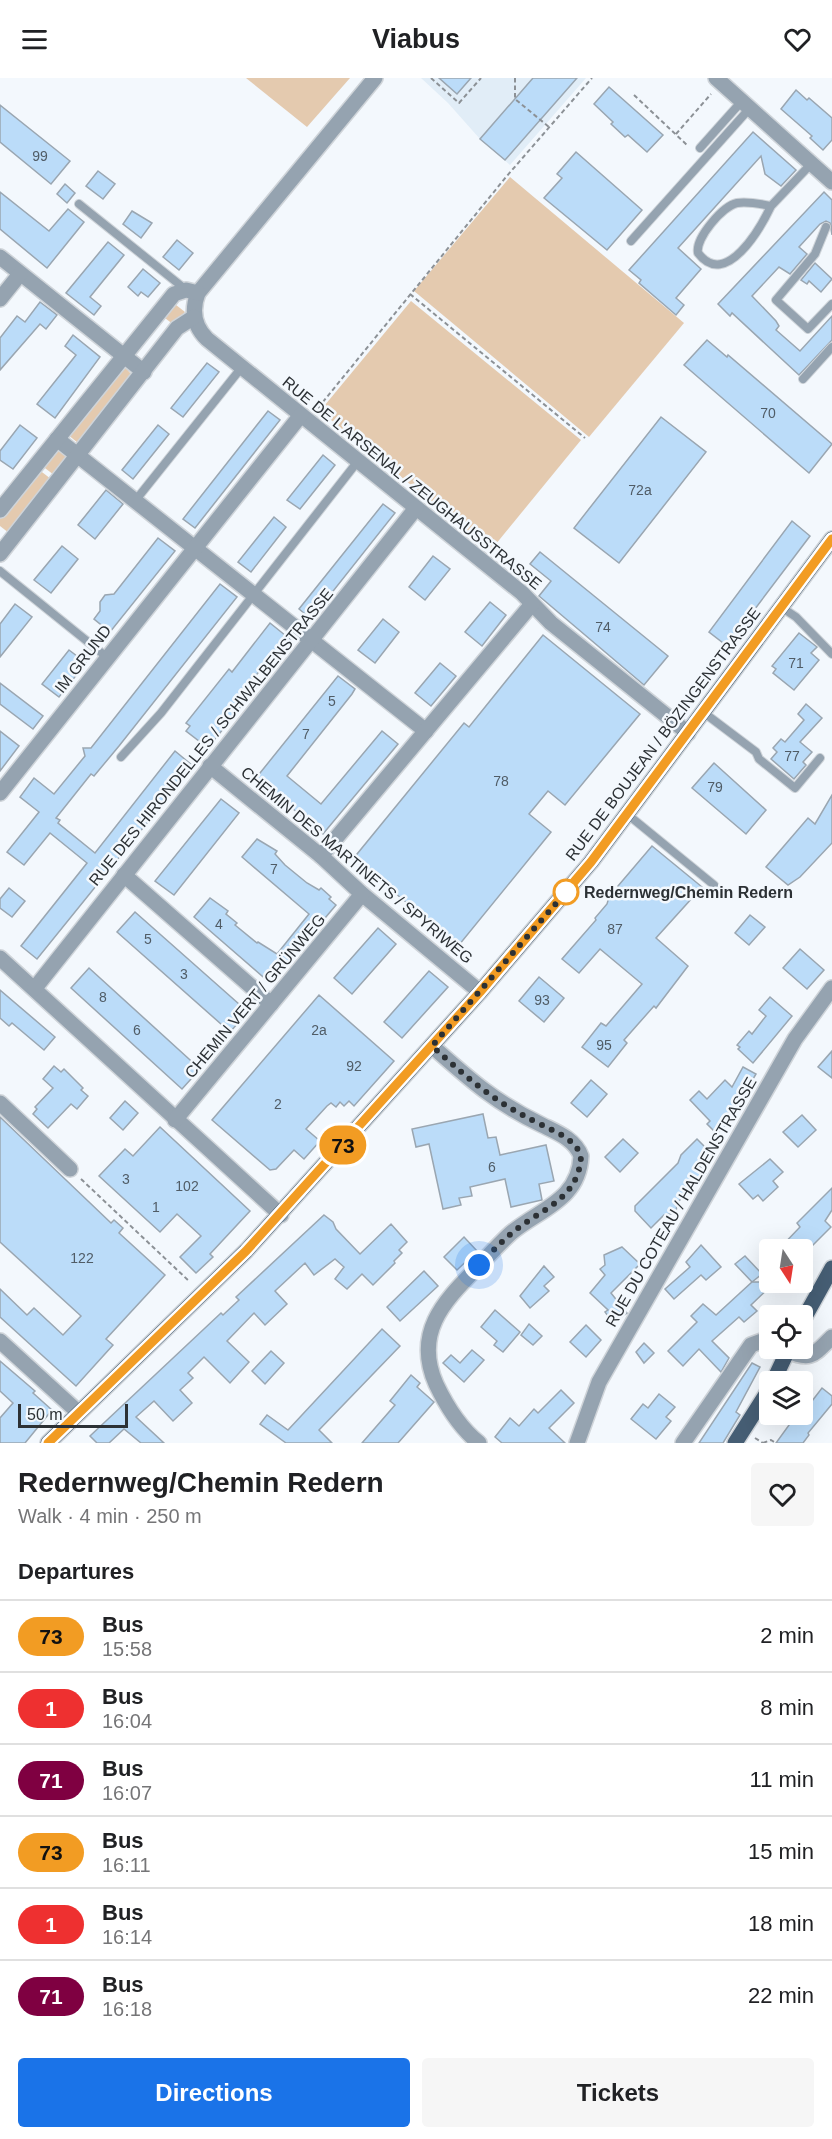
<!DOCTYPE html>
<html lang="en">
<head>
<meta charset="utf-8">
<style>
	:root { --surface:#fff; --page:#f6f6f6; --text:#202124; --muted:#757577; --line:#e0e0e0; --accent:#1a73e8 }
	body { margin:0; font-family:Arial,sans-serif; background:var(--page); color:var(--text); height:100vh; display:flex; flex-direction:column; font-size:22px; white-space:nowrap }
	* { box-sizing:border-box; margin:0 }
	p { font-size:20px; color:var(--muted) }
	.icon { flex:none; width:33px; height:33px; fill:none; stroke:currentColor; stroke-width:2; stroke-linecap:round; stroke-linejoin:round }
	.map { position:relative; height:1365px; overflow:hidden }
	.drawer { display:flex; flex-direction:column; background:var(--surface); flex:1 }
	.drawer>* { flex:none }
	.badge { padding:0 12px; border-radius:20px; font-size:21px; line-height:39px }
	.needle { width:39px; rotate:168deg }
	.fabs { position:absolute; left:759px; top:1161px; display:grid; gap:12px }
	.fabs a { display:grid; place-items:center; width:54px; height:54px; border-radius:6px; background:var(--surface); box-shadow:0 6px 24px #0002; font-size:30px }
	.scale { position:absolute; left:18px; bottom:15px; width:110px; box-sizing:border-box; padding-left:6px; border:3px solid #2c3135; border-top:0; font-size:16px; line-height:21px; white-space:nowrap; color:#2c3135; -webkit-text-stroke:4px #f3f8fd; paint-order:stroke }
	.you { position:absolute; width:30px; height:30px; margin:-15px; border:4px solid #fff; border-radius:50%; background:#1a73e8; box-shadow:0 0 0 9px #1a73e833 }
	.map>.badge { position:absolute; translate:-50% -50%; box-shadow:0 0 0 3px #fff }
	h2 { padding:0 18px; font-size:22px; line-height:54px }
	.round { display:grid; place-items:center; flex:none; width:63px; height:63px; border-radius:6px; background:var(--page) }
	.headline { display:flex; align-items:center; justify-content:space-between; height:102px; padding:0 18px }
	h1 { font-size:28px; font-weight:800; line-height:45px }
	.action { display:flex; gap:12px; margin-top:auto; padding:12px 18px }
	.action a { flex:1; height:69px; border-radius:6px; background:var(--accent); color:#fff; font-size:24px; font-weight:800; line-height:69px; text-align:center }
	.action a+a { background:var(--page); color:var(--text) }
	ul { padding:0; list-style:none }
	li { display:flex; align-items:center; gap:18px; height:72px; padding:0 18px; border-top:2px solid var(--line) }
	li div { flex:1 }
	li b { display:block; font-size:22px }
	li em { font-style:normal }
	li .badge { min-width:66px; font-weight:700; text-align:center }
	header { display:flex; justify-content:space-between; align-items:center; height:78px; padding:0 18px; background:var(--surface); font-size:27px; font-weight:800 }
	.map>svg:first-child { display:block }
	.built { fill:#e1edf7 }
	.green { fill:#e4caaf }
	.building { fill:#bbdcf9; stroke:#9aa6b1; stroke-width:1.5 }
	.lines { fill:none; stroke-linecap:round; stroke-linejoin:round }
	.service-casing { stroke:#cfd4d9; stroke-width:10 }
	.minor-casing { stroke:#cfd4d9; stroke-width:18 }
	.tertiary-casing { stroke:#cfd4d9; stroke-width:18 }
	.primary-casing { stroke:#cfd4d9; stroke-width:18 }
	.path { stroke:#8c9196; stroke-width:2; stroke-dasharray:4.5 3; stroke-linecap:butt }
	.service { stroke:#95a3b0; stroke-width:8 }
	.minor { stroke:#95a3b0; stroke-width:15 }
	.tertiary { stroke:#95a3b0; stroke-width:15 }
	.primary { stroke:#465e74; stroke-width:15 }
	.line-casing { stroke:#fff; stroke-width:14 }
	.line { stroke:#f29c23; stroke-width:9 }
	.walk { stroke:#2c3135; stroke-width:6; stroke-dasharray:0 10.8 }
	.stop-dot { fill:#fff; stroke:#f29c23; stroke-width:3 }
	.labels { text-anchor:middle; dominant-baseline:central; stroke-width:5; stroke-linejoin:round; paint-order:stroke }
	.number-label { font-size:14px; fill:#505c66 }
	.street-label { font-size:16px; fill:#2c3135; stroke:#f3f8fd }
	.stop-label { font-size:16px; font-weight:bold; fill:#2c3135; stroke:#f3f8fd; text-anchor:start }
</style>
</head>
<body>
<header><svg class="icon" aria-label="menu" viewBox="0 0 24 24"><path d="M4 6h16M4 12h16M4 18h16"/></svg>Viabus<svg class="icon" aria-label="heart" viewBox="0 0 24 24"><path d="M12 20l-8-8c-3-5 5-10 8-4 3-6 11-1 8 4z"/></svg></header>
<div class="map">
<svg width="832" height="1365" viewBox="0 0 832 1365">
	<rect width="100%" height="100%" fill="#f3f8fd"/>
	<polygon class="built" points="421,0 586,0 510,87 480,61 448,25"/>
	<g class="green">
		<polygon points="246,0 350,0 307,49"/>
		<polygon points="510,99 684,245 589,359 414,213"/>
		<polygon points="171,223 185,234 174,247 161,237"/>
		<polygon points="411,223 581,362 491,472 320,333"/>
		<polygon points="124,288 132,297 78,365 67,356"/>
		<polygon points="58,372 65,377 66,383 54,397 41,387"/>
		<polygon points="38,391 51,401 9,455 0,448 0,439"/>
	</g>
	<g class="building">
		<polygon points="439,0 471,0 457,16"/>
		<polygon points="533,0 577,0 505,82 480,61"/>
		<polygon points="609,9 663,57 647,74 628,57 625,59 611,46 613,44 594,26"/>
		<polygon points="796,12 807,22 809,20 832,40 832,62 823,72 810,60 812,58 781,31"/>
		<polygon points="0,27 70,83 51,106 0,64"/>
		<polygon points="753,54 796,92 781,108 765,96 761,78 678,170 701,191 676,220 684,227 676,237 639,205 641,202 629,192"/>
		<polygon points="576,74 642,132 607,172 544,120 562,100 557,96"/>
		<polygon points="98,93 115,106 103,121 86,108"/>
		<polygon points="65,106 75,115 67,125 57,116"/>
		<polygon points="0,114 49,153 68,131 84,144 47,190 0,151"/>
		<polygon points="824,114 832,122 832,157 830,145 826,143 820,146 799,169 807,176 790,196 779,189 752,218 776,243 779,248 776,252 800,273 832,238 832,262 799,297 732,235 730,238 718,226"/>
		<polygon points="132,133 152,145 141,160 123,146"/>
		<polygon points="177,162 193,175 179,192 163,179"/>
		<polygon points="108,164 124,177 90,219 101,228 94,237 66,215"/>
		<polygon points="815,185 832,201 821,214 809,203 807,206 801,202"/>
		<polygon points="143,191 160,205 148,219 141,214 138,218 128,209"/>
		<polygon points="40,224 57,237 46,251 40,246 0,292 0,260 17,238 25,244"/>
		<polygon points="73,257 100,279 55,340 37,326 76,277 65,268"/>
		<polygon points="707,262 727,279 728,277 832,366 809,395 684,287"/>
		<polygon points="207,285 219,294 183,339 171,330"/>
		<polygon points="268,333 280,342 195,450 183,441"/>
		<polygon points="661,339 706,374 619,485 574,450"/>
		<polygon points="20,347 37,360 13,391 0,382 0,373"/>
		<polygon points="158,347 169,356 133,401 122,392"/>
		<polygon points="323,377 335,387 300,431 287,422"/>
		<polygon points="106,412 123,426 95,461 78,447"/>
		<polygon points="383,426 395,435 311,541 299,531"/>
		<polygon points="274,439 286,449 251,494 238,484"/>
		<polygon points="792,443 810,458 727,568 709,554"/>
		<polygon points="158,460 175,473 110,554 94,541 100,533 100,524 105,517 114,516"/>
		<polygon points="62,468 78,481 51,515 34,502"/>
		<polygon points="540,474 668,578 644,607 539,518 551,503 530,486"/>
		<polygon points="433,478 450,491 425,522 409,509"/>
		<polygon points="220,506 237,519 119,668 94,698 91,696 56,740 60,742 58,745 95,775 175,673 193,688 37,881 21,868 87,785 50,755 24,787 7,774 39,734 20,719 34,700 54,716 85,678 83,670 91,670"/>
		<polygon points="490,524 506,537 482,568 465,554"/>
		<polygon points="15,526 32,539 0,579 0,546"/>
		<polygon points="383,541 399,554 375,585 358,572"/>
		<polygon points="270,545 291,562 271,586 268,583 252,602 258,607 208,670 186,653 190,648 186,645 229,591 232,594"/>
		<polygon points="799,555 817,569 811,575 819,582 794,612 773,595 776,591 772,588"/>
		<polygon points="543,557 640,636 565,727 548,713 529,736 551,754 459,867 353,781 464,645 469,649"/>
		<polygon points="69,572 86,585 59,619 42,606"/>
		<polygon points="440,585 456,598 431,628 415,615"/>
		<polygon points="338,598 355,611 352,616 287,698 321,726 382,653 398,666 323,756 256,700"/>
		<polygon points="0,605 43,638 33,651 0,626"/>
		<polygon points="806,626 822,640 800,664 812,674 803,684 806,687 794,701 771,681 777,674 773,670 781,661 785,664 804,642 798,636"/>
		<polygon points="0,653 19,668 0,693"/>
		<polygon points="714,685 766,732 746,756 692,710"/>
		<polygon points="832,717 832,765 800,799 788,807 766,789 808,740 815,746"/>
		<polygon points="221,721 239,735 174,817 155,803"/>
		<polygon points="257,761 277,773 275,776 285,787 307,805 319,812 321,810 331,819 329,821 336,827 270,905 194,839 210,820 228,833 226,836 237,845 235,847 257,865 258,864 277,876 309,836 242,779"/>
		<polygon points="652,768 702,809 656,860 688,888 656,930 654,928 624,962 627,965 608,989 582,969 601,945 606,948 642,906 600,871 579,895 562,881 596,842 595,840 607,826 610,816 619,815 618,808"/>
		<polygon points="9,810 25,823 12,839 0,830 0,821"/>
		<polygon points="135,834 248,934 230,954 117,854"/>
		<polygon points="750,837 765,849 749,867 735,855"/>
		<polygon points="378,850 396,866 352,916 334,900"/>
		<polygon points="800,871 824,892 807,911 783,890"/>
		<polygon points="89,890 200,991 182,1011 71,910"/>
		<polygon points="429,893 448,909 402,960 384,944"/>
		<polygon points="539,899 564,920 544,944 519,923"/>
		<polygon points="0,912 55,959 44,972 12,945 9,948 0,940"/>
		<polygon points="319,917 394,983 354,1028 349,1023 344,1028 340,1024 336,1029 331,1025 327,1028 306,1051 320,1063 304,1081 294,1072 276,1091 270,1092 212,1042"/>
		<polygon points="770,919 792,938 753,985 738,971 740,969 737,967 749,953 752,956 766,938 759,932"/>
		<polygon points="832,973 832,1000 818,989"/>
		<polygon points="54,988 61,994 64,991 83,1010 81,1012 88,1018 77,1031 71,1026 48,1050 33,1036 37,1031 35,1029 53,1010 43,1001"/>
		<polygon points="743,989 756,996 743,1018 736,1025 737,1027 724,1039 729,1044 717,1056 707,1046 710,1043 690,1022 699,1013 707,1021 725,1002 732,1009"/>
		<polygon points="591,1002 607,1016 587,1039 571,1025"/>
		<polygon points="125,1023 138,1035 123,1052 110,1040"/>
		<polygon points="483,1036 488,1060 496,1059 500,1077 546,1067 554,1103 539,1106 542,1122 511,1129 505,1101 470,1109 472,1118 459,1120 461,1127 443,1131 429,1066 416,1069 412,1051"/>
		<polygon points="802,1037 816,1052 798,1069 783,1054"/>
		<polygon points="0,1039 111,1145 114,1142 123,1150 119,1155 165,1197 106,1261 113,1267 76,1308 0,1239 0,1211 27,1237 34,1230 63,1257 81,1238 0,1164"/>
		<polygon points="160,1049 250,1133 210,1176 213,1179 196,1195 180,1179 201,1158 177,1136 160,1154 99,1098 125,1071 133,1078"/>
		<polygon points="623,1061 638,1075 620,1094 605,1079"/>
		<polygon points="697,1061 711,1075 699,1088 706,1095 677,1125 676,1135 664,1137 651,1150 635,1133 635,1128 678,1085 681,1077"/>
		<polygon points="770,1081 783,1094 773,1103 778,1109 763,1123 758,1117 753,1121 739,1106"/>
		<polygon points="832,1110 832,1132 825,1143 831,1149 808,1172 778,1172 800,1149 797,1145"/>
		<polygon points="324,1137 333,1144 336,1151 360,1176 391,1146 407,1164 399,1172 402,1175 394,1183 395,1185 373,1207 362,1196 347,1211 335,1201 344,1189 335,1181 314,1197 305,1185 275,1213 287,1226 265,1247 254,1235 227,1263 249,1284 230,1305 204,1279 188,1295 193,1300 180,1312 192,1325 173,1343 154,1323 136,1339 164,1365 141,1365 124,1351 109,1365 97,1365 90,1358 221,1235 223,1237 239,1222 236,1219"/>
		<polygon points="464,1159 477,1173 457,1192 444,1179"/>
		<polygon points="701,1167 721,1189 706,1202 701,1197 674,1221 665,1211 690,1189 686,1184"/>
		<polygon points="622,1169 640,1186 611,1215 627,1235 613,1245 605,1234 608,1232 590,1215 605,1197 600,1191 605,1187 604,1177"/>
		<polygon points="745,1178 762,1196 752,1204 735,1186"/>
		<polygon points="544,1188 554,1199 544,1208 549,1213 530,1230 520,1218"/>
		<polygon points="424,1193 438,1208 400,1243 387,1229"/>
		<polygon points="752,1204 775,1204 751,1227 757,1233 744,1244 739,1239 712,1263 729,1280 721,1294 699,1271 683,1288 668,1273 697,1244 691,1238 703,1226 716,1237"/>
		<polygon points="495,1232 520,1254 503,1274 494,1267 497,1263 481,1249"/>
		<polygon points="529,1246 542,1258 533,1267 521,1257"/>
		<polygon points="586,1247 601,1262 586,1279 570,1264"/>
		<polygon points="382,1251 400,1268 319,1352 332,1365 286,1365 260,1346 267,1337 288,1352"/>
		<polygon points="644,1265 654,1275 644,1285 636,1274"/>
		<polygon points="472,1272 484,1282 464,1304 443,1285 451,1277 460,1285"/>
		<polygon points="271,1273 284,1285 265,1306 252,1293"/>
		<polygon points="0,1283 35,1313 33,1315 52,1332 25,1365 0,1365 0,1340 13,1325 0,1313"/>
		<polygon points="752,1285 760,1289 736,1334 740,1337 723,1365 699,1365"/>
		<polygon points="411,1297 420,1305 417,1309 434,1324 398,1365 362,1365 395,1327 390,1323"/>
		<polygon points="822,1310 832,1318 832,1326 808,1355 809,1357 803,1365 776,1365 797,1336 802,1336 802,1330 810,1321 812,1323"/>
		<polygon points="561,1312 574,1325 549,1350 565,1365 502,1365 495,1359 510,1340 519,1348 534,1331 538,1335"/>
		<polygon points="659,1316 675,1329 666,1339 671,1343 656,1361 631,1341 643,1326 648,1330"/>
	</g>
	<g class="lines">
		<defs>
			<g id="service">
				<polyline points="700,70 742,23"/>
				<polyline points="79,126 185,211"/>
				<path d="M771,128C761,149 726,212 698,175C695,160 723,128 737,125C748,123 760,126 771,128L812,85"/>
				<polyline points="826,149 815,176 776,222 808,251 832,226"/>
				<polyline points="631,163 750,30"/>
				<polyline points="803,301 832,269"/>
				<polyline points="135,423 242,289"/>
				<polyline points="0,493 108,580"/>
				<polyline points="781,529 796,539 832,576"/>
				<polyline points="703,634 756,674 759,681 795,710 820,680"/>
				<polyline points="121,679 161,635 358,383"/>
				<polyline points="627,736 714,807"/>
			</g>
			<g id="minor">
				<path d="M375,0L198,215C191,233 194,248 207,261L522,515L551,545L688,655"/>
				<polyline points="716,0 832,104"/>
				<polyline points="0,179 144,294"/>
				<polyline points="0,221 20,196"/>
				<polyline points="57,361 426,653"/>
				<polyline points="0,432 174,216 186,212 198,215"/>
				<polyline points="0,476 177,250 194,239"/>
				<polyline points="210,688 321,778 362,816 480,914"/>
				<polyline points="0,715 301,337"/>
				<polyline points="321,778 532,526"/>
				<polyline points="124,797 271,926"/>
				<polyline points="0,880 281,1137"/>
				<polyline points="35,910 416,430"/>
				<path d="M432,968C470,1002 496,1025 542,1047C556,1054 575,1061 581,1078C579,1122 540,1131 511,1155C499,1166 487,1179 476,1191C442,1225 414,1256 436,1306C446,1327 460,1350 479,1365"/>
				<polyline points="0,1025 70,1091"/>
				<polyline points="175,1042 362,816"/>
				<polyline points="0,1263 79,1335"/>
				<path d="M788,1273C812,1284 815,1275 832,1259"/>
				<polyline points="577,1365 599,1304 795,961 832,910"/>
			</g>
			<polyline id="tertiary" points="683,1365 751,1267 770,1260"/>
			<g id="primary">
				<polyline points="802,1244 832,1190"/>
				<polyline points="773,1304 789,1270"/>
				<polyline points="48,1365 246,1173 480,914 591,784 832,461"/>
				<polyline points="735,1365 770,1310"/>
			</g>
		</defs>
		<use href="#service" class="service-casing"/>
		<use href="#minor" class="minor-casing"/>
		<use href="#tertiary" class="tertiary-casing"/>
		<use href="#primary" class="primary-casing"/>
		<g class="path">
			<polyline points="431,0 459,25 481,0"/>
			<polyline points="515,0 515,21 549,49"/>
			<polyline points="634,17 688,68"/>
			<polyline points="676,56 711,16"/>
			<polyline points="410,216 585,360"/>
			<polyline points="318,330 506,99 592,0"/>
			<polyline points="81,1101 190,1204"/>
			<polyline points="755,1360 763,1365"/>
			<polyline points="763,1365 771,1362 776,1365"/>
		</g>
		<use href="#service" class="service"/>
		<use href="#minor" class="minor"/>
		<use href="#tertiary" class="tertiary"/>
		<use href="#primary" class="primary"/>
	</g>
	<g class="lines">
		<defs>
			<polyline id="line" points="48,1365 246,1173 480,914 591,784 832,461"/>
		</defs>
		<use href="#line" class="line-casing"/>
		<use href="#line" class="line"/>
		<path class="walk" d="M479,1187C490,1176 501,1164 513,1154C541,1131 579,1121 581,1078C575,1061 556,1054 542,1047C494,1024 471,1003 432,968L566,814"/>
	</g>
	<circle class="stop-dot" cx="566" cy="814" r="12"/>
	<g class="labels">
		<g class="number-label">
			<text x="40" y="78">99</text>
			<text x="768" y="335">70</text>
			<text x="640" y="412">72a</text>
			<text x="603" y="549">74</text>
			<text x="796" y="585">71</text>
			<text x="332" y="623">5</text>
			<text x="306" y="656">7</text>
			<text x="792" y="678">77</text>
			<text x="501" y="703">78</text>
			<text x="715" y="709">79</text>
			<text x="274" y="791">7</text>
			<text x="219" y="846">4</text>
			<text x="615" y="851">87</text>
			<text x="148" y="861">5</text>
			<text x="184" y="896">3</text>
			<text x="103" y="919">8</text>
			<text x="542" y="922">93</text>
			<text x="137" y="952">6</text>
			<text x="319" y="952">2a</text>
			<text x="604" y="967">95</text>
			<text x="354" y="988">92</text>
			<text x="278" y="1026">2</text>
			<text x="492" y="1089">6</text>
			<text x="126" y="1101">3</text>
			<text x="187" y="1108">102</text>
			<text x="156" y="1129">1</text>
			<text x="82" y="1180">122</text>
		</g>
		<g class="street-label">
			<text transform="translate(412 405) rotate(39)">RUE DE L'ARSENAL / ZEUGHAUSSTRASSE</text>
			<text transform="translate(83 581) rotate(-52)">IM GRUND</text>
			<text transform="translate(663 656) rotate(-53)">RUE DE BOUJEAN / BÖZINGENSTRASSE</text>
			<text transform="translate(211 659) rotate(-51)">RUE DES HIRONDELLES / SCHWALBENSTRASSE</text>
			<text transform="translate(357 787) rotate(40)">CHEMIN DES MARTINETS / SPYRIWEG</text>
			<text transform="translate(255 918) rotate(-50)">CHEMIN VERT / GRÜNWEG</text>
			<text transform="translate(681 1124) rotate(-60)">RUE DU COTEAU / HALDENSTRASSE</text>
		</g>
		<g class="stop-label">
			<text x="584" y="814">Redernweg/Chemin Redern</text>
		</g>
	</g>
</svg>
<div class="fabs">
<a><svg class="needle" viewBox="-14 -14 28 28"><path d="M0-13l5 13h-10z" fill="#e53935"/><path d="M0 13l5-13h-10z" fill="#757577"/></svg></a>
<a><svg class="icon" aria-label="locate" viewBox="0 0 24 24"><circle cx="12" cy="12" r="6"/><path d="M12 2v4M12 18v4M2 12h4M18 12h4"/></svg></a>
<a><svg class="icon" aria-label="layers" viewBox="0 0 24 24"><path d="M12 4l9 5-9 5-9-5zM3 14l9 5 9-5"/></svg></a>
</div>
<div class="scale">50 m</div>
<div class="you" style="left:479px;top:1187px"></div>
<b class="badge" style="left:343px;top:1067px;background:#f29c23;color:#111">73</b>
</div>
<section class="drawer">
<div class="headline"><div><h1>Redernweg/Chemin Redern</h1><p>Walk · 4 min · 250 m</p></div><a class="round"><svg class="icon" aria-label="heart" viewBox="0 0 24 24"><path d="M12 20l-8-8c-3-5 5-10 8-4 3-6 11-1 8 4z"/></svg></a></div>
<h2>Departures</h2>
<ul>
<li><span class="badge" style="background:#f29c23;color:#111">73</span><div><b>Bus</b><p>15:58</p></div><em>2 min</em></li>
<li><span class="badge" style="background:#ee3030;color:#fff">1</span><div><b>Bus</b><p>16:04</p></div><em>8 min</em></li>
<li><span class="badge" style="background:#7f0041;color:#fff">71</span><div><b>Bus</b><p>16:07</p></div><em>11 min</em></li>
<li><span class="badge" style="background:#f29c23;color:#111">73</span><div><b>Bus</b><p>16:11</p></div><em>15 min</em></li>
<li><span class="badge" style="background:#ee3030;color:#fff">1</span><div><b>Bus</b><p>16:14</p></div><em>18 min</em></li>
<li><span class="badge" style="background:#7f0041;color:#fff">71</span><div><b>Bus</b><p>16:18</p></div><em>22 min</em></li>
</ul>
<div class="action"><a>Directions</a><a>Tickets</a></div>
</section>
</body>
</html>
